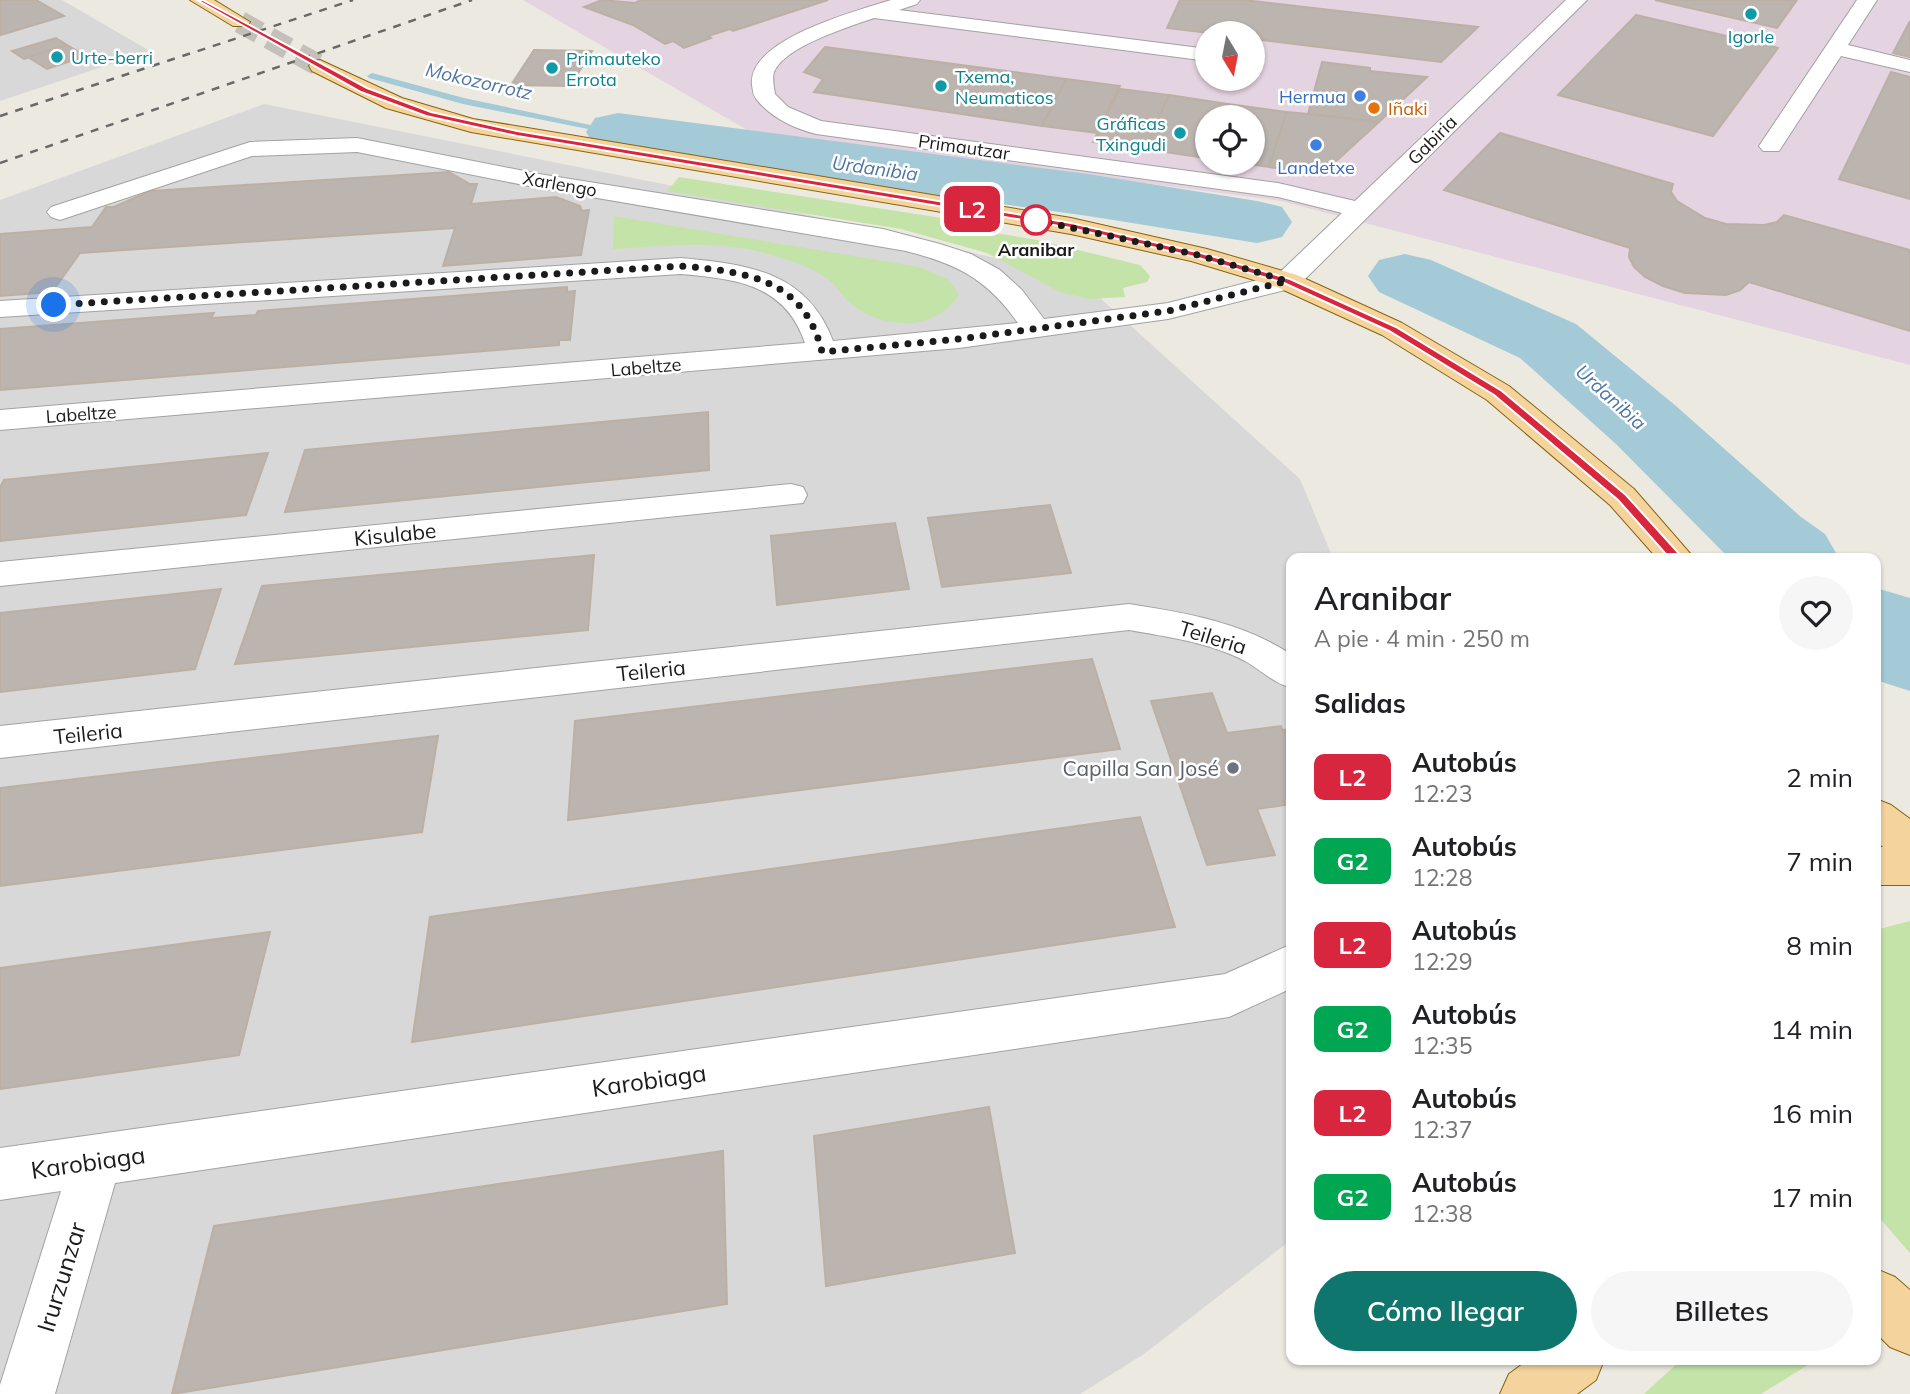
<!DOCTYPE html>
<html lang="es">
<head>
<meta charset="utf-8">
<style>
	:root { --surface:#fff; --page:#f6f6f6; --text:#202124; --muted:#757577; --accent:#0f766e }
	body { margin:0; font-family:Mulish,sans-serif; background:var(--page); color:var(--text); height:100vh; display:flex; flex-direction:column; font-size:26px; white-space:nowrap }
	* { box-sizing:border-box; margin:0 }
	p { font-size:23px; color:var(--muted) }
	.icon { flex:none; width:38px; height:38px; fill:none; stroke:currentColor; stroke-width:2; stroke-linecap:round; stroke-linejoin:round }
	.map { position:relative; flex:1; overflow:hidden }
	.side { position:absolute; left:1286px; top:553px; width:595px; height:812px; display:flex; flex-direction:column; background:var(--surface); border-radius:14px; box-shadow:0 2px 5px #0004 }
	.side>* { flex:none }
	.badge { padding:0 14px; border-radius:10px; font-size:24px; line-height:46px }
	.needle { width:46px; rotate:170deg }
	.tools { position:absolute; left:1195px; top:21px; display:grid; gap:14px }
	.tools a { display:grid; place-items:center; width:70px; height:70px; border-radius:50%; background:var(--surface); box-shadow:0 2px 5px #0004; font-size:35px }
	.you { position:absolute; width:35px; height:35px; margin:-18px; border:5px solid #fff; border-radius:50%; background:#1a73e8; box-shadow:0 0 0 10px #1a73e833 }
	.map>.badge { position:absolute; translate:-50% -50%; box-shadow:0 0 0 4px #fff }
	h2 { padding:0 28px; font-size:26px; line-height:63px }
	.round { display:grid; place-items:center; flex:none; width:74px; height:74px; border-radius:37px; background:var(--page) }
	.headline { display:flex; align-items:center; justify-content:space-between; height:119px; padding:0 28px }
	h1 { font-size:33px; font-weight:600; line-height:52px }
	.cta { display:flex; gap:14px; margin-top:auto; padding:14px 28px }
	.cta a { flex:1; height:80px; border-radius:42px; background:var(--accent); color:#fff; font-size:28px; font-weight:600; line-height:80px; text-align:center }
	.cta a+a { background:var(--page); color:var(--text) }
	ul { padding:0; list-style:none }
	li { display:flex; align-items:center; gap:21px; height:84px; padding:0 28px }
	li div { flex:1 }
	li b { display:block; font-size:26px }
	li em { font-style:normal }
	li .badge { min-width:77px; font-weight:700; text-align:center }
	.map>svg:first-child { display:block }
	.residential { fill:#d9d8d8 }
	.industrial { fill:#e4d3e0; fill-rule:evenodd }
	.grass { fill:#c3e3a9 }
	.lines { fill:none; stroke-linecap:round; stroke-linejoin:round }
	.stream { fill:#a4c9d7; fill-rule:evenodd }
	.river { fill:#a4c9d7; fill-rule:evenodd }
	.building { fill:#bcb4ae; stroke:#bcb0a4; stroke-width:2 }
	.major-tunnel { stroke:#c2c0b9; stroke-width:22; stroke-dasharray:22 11; stroke-linecap:butt }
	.minor-casing { stroke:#a2a2a2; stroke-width:2 }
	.major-casing { stroke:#88640a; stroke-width:2 }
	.minor { fill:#fff; fill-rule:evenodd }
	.major { fill:#f5d39d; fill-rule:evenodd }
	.rail { stroke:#696969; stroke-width:2.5; stroke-dasharray:8 8; stroke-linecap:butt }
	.line { fill:#d7263d; stroke:#fff; stroke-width:2 }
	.walk { stroke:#1b1b1b; stroke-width:7; stroke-dasharray:0 12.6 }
	.culture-dot { fill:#0f9aa8; stroke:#fff; stroke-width:2.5 }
	.shop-dot { fill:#3f7fe0; stroke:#fff; stroke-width:2.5 }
	.food-dot { fill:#e8710a; stroke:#fff; stroke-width:2.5 }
	.stop-dot { fill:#fff; stroke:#d7263d; stroke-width:3.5 }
	.worship-dot { fill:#6b7280; stroke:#fff; stroke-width:2.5 }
	.labels { text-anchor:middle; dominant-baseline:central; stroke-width:5; stroke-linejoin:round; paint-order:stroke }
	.far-culture-label { font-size:18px; fill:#0d838f; stroke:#fff; text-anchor:start }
	.far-shop-label { font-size:18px; fill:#366cbe; stroke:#fff; text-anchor:end }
	.far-food-label { font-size:18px; fill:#c56008; stroke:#fff; text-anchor:start }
	.far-street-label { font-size:18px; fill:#1b1b1b; stroke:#fff }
	.far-stop-label { font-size:18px; font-weight:bold; fill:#1b1b1b; stroke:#fff }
	.far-water-label { font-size:19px; font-style:italic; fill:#4f75a3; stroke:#fff }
	.street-label { font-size:21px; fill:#1b1b1b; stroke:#fff }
	.worship-label { font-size:21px; fill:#5b616d; stroke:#fff; text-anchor:end }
	.near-street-label { font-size:24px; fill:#1b1b1b; stroke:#fff }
</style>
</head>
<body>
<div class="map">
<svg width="1910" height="1394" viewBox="0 0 1910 1394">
	<rect width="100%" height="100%" fill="#ece9e1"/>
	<g class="residential">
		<polygon points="0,0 62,0 150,51 0,101"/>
		<polygon points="264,104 748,201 1077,277 1300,479 1333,558 1292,558 1291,1240 1144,1354 1080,1394 0,1394 0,200"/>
	</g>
	<path class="industrial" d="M523,0H1910V365L1281,201L749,131ZM1208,33H1253V79H1208ZM1208,117H1253V163H1208Z"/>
	<g class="grass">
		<polygon points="679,177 980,224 978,230 1037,240 1140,265 1150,276 1147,282 1123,288 1125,297 1089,299 1060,292 987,253 901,229 667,191"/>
		<path d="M614,216L920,267L949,280L959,295C934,333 883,330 850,303C842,296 837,286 828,279C812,267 788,260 768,254C717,239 666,246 613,249Z"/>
		<polygon points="1910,921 1910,1253 1876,1214 1876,930"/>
		<polygon points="1681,1360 1816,1360 1761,1394 1644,1394"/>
	</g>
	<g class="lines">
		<polygon class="stream" points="372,73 464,98 623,132 618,135 463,104 369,78 367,76"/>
		<g class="river">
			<polygon points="618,113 1088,174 1257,201 1282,207 1292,222 1282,237 1257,243 1088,216 618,151 595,146 586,132 595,118"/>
			<polygon points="1405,254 1431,260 1576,324 1676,406 1801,517 1825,534 1839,558 1729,558 1616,444 1520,358 1379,292 1368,276 1379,260"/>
			<polygon points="1876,588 1910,598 1910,691 1876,680"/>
		</g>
	</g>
	<g class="building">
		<polygon points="0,0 36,0 64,16 1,35"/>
		<polygon points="602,0 635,3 641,0 828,0 733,31 730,29 708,36 711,38 684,48 673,41 665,44 633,25 584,7"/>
		<polygon points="1180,0 1244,0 1478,27 1441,62 1253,39 1253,33 1209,33 1167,28"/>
		<polygon points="1655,0 1797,0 1777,28"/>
		<polygon points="1636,15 1778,48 1713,136 1558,95"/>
		<polygon points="1910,21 1910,57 1893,53"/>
		<polygon points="56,38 67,45 24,59 12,51"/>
		<polygon points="67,45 86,56 47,69 28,57"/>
		<polygon points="825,47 1066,79 1042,126 814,92 823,79 804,72"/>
		<polygon points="534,50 592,51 570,86 511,85"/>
		<polygon points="1322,62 1370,68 1370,71 1427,77 1379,122 1308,114"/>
		<polygon points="1891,72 1910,77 1910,199 1839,179"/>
		<polygon points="1066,79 1120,86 1097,133 1042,126"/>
		<polygon points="1120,89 1169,95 1145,149 1093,142"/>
		<polygon points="1169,95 1228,104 1223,117 1208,117 1206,158 1145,149"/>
		<polygon points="1228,104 1287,112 1269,167 1240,163 1253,163 1253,117 1223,117"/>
		<polygon points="1287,112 1308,114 1379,122 1322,174 1269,167"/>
		<polygon points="1500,133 1673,184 1671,192 1677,201 1705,218 1726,224 1764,225 1777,222 1784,215 1910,250 1910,331 1749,282 1740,290 1726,295 1685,293 1663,286 1645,277 1634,267 1629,257 1630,248 1444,190"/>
		<polygon points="449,172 470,184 477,184 471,204 556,197 580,206 582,211 589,210 581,255 443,266 455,228 80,253 52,292 0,296 0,234 92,227 106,207 114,207 150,191"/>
		<polygon points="567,287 567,292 575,291 570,340 559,340 559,345 0,390 0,329 214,313 211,318 256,315 258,311"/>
		<polygon points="708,412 709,470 285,512 305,450"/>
		<polygon points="268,453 246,515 0,541 0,487 4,480"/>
		<polygon points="1050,505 1071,573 942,587 928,518"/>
		<polygon points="895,523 909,589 777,605 771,536"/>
		<polygon points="594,555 588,630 235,664 262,586"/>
		<polygon points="221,589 195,669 0,692 0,613"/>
		<polygon points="1092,659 1120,749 568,820 575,721"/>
		<polygon points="1212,693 1227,733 1281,726 1282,730 1292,729 1292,804 1257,809 1275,855 1207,865 1151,701"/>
		<polygon points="438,736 422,832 0,886 0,788"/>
		<polygon points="1140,817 1175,927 412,1042 430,917"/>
		<polygon points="270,932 239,1055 0,1089 0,968"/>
		<polygon points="989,1107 1015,1253 826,1286 814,1136"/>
		<polygon points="723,1151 727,1304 172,1394 214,1226"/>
	</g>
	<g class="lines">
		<polyline class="major-tunnel" points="240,22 320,66"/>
		<defs>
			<g id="minor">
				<path d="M891,0H920L917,4L899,10L1208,49V61L874,18C849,27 785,46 774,72C772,79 774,87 775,94L788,107L821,121L1278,183L1355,201L1566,0H1587L1297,287L1168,319L959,348L0,430V410L805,343C785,284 736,279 681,274L0,317V301L681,258C746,264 807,271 833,341L1018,323C987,279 957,264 906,251L539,188L357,152L252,156L60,220L51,217L47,212L51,207L250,142L357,138L539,174L883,229L940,244L971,254L1000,270L1022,290L1044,319L1168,303L1277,275L1342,213L1278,197L816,134C793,128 772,118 757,100C753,95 753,91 752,85C747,39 857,11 891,0Z"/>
				<polygon points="1857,0 1877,0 1848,45 1910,60 1910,72 1841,56 1779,151 1763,151 1759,146"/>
				<polygon points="791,484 803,487 807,495 803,503 0,586 0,562"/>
				<path d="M1129,604C1186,613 1242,622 1292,655V688C1273,683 1261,670 1245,661C1209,642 1168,637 1129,630L0,758V726Z"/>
				<polygon points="1292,944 1292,988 1229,1017 115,1183 55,1394 0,1394 0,1385 61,1191 0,1200 0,1148 1225,974"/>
			</g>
			<g id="major">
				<polygon points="190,0 214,0 250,22 247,26 233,26"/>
				<polygon points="320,60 402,98 473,119 1071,218 1207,249 1297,275 1402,323 1509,386 1634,489 1694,558 1657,558 1610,505 1487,400 1382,335 1277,287 1191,261 1071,234 471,132 386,108 312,71 309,66 312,61"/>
				<polygon points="1876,799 1891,805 1910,819 1910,885 1876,885 1876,847 1883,847 1876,841"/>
				<polygon points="1876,1269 1895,1277 1910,1290 1910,1355 1890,1347 1876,1333"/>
				<polygon points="1528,1360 1604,1360 1596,1380 1577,1394 1500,1394 1509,1374"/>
			</g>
		</defs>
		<use href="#minor" class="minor-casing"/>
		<use href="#major" class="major-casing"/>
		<use href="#minor" class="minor"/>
		<use href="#major" class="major"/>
		<g class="rail">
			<polyline points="0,116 353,0"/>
			<polyline points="0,163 472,0"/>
		</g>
	</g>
	<polygon class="line" points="197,0 203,0 367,88 431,112 517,131 1071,223 1201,253 1290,279 1396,327 1502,391 1626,495 1683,558 1677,563 1672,561 1618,500 1494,395 1389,331 1284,283 1195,257 1071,228 517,136 426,116 361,92"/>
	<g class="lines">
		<path class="walk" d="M54,305L681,266C746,272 804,278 822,352L959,339L1168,311L1287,281L1198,255L1036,220"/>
	</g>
	<g class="culture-dot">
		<circle cx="1751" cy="14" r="7"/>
		<circle cx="57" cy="57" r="7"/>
		<circle cx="552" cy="68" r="7"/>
		<circle cx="941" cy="86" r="7"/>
		<circle cx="1180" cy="133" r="7"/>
	</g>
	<g class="shop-dot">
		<circle cx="1360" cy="96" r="7"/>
		<circle cx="1316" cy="145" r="7"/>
	</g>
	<circle class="food-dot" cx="1374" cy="108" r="7"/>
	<circle class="stop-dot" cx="1036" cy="220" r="14"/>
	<circle class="worship-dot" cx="1233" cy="768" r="7"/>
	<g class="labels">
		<g class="far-culture-label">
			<text x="1751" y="36" text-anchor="middle">Igorle</text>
			<text x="71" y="57">Urte-berri</text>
			<text x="566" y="58">Primauteko<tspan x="566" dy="21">Errota</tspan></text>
			<text x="955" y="76">Txema,<tspan x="955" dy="21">Neumaticos</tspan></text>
			<text x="1166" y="123" text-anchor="end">Gráficas<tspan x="1166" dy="21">Txingudi</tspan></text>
		</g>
		<g class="far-shop-label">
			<text x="1346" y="96">Hermua</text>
			<text x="1316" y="167" text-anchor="middle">Landetxe</text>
		</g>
		<g class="far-food-label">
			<text x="1388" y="108">Iñaki</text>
		</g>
		<g class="far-street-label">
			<text transform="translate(1432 140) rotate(-45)">Gabiria</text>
			<text transform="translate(964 147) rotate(8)">Primautzar</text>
			<text transform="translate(560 184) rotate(10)">Xarlengo</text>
			<text transform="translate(646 367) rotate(-5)">Labeltze</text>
			<text transform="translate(81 414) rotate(-4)">Labeltze</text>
		</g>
		<g class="far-stop-label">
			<text x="1036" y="249">Aranibar</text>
		</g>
		<g class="far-water-label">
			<text transform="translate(479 81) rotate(13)">Mokozorrotz</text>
			<text transform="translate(875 168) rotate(8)">Urdanibia</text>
			<text transform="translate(1611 397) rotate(42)">Urdanibia</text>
		</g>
		<g class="street-label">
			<text transform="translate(395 534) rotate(-6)">Kisulabe</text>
			<text transform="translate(1213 637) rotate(17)">Teileria</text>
			<text transform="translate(651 670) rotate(-6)">Teileria</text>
			<text transform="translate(88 733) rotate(-6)">Teileria</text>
		</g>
		<g class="worship-label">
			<text x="1219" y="768">Capilla San José</text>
		</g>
		<g class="near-street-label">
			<text transform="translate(649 1080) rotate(-8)">Karobiaga</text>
			<text transform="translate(88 1162) rotate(-8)">Karobiaga</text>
			<text transform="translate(61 1277) rotate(-73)">Irurzunzar</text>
		</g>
	</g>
</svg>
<div class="tools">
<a><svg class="needle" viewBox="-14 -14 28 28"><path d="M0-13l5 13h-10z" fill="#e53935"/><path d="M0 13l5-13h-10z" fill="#757577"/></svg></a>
<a><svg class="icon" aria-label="locate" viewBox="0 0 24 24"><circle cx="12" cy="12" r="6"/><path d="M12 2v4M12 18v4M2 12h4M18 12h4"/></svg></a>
</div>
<div class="you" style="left:54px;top:305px"></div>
<b class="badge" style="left:972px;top:209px;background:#d7263d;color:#fff">L2</b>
<section class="side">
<div class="headline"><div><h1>Aranibar</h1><p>A pie · 4 min · 250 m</p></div><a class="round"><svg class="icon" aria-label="heart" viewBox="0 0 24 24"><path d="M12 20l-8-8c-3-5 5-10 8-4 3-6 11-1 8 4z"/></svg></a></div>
<h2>Salidas</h2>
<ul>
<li><span class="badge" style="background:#d7263d;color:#fff">L2</span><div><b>Autobús</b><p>12:23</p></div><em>2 min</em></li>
<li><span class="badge" style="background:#00a651;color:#fff">G2</span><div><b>Autobús</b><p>12:28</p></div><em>7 min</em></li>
<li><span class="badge" style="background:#d7263d;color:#fff">L2</span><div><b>Autobús</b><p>12:29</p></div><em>8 min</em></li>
<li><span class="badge" style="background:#00a651;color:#fff">G2</span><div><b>Autobús</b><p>12:35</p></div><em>14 min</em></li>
<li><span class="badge" style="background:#d7263d;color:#fff">L2</span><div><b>Autobús</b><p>12:37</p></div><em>16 min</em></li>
<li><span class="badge" style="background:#00a651;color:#fff">G2</span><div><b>Autobús</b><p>12:38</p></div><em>17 min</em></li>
</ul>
<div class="cta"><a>Cómo llegar</a><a>Billetes</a></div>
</section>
</div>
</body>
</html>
